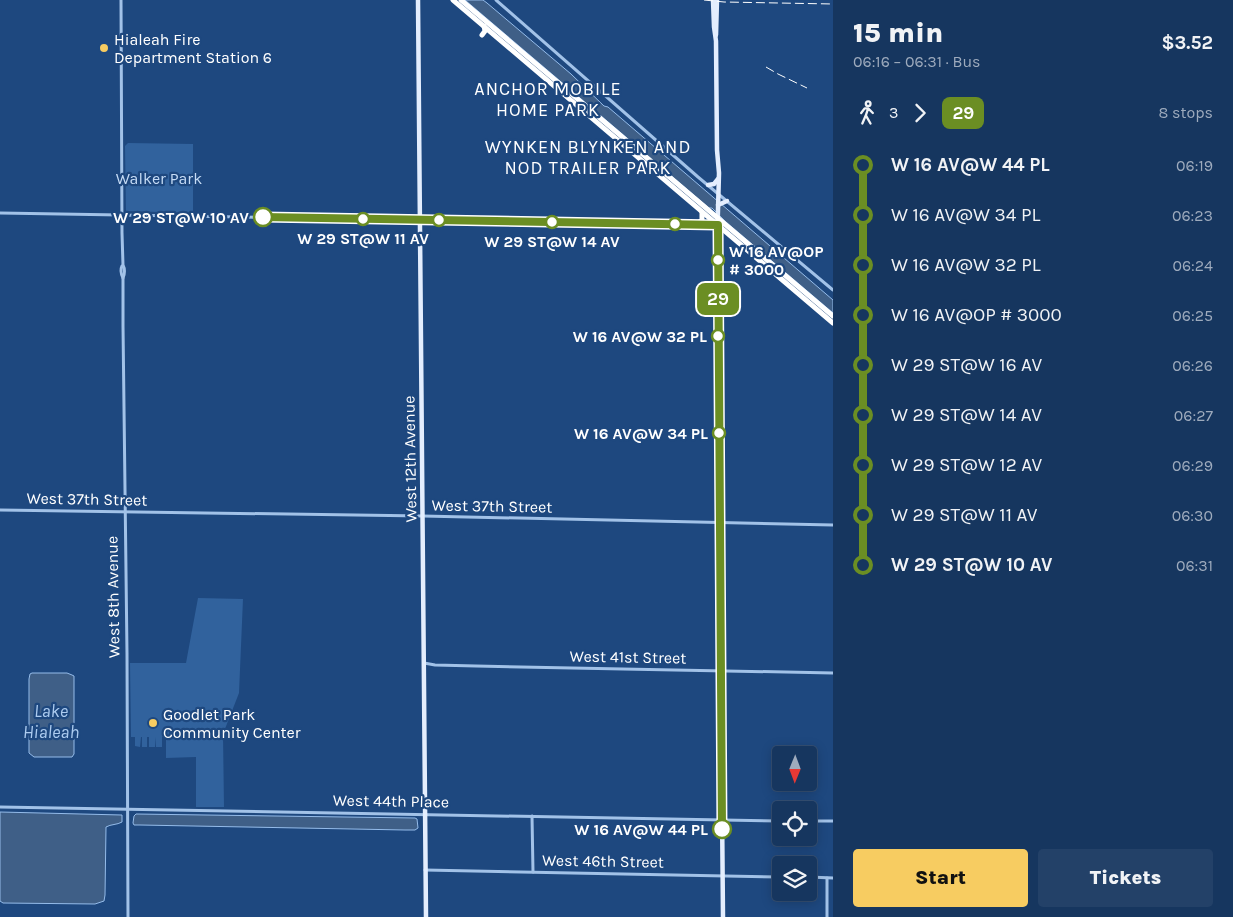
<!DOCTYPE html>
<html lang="en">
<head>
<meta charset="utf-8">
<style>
	:root { --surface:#16365f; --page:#234168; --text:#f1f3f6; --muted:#9eabbd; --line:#355074; --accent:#f7cc61 }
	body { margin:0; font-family:Karla,sans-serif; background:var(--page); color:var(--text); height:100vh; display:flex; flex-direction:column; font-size:19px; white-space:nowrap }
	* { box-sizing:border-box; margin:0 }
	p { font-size:16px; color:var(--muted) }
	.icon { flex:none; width:28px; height:28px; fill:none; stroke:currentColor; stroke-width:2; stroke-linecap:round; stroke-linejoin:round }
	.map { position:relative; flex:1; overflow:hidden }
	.details { display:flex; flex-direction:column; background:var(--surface); width:400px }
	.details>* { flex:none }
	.badge { padding:0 10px; border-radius:8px; font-size:18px; line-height:32px }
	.needle { width:32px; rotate:181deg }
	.controls { position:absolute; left:772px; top:746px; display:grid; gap:10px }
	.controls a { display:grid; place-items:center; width:45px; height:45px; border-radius:5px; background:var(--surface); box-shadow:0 2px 12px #0003,0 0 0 1px var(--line); font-size:25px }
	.map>.badge { position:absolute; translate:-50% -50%; box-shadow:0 0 0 2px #fff }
	.legs { display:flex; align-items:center; gap:8px; height:55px; padding:0 20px; font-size:16px }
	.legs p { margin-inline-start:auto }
	.overview { display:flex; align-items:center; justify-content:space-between; height:85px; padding:0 20px }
	h1 { font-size:28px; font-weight:800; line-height:38px }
	.primary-button { display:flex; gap:10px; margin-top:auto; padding:10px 20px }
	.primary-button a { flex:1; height:58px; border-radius:5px; background:var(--accent); color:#111; font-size:20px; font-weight:800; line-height:58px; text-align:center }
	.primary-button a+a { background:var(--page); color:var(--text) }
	ul { padding:0 20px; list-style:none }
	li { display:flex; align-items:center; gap:18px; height:50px; font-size:19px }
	li i { display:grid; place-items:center; width:8px; height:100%; margin:0 6px; background:currentColor }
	li i::after { content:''; width:12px; height:12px; margin:-6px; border:4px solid; border-radius:50%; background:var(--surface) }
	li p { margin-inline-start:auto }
	li:first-child i { background:linear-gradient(#0000 50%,currentColor 0) }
	li:last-child i { background:linear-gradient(currentColor 50%,#0000 0) }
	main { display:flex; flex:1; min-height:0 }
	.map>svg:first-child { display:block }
	.green { fill:#31629d }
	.water { fill:#3f5f87; stroke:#95bcea }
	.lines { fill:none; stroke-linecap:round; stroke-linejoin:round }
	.minor { stroke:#a2c2e8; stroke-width:3 }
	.major { stroke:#e4eefe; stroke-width:4.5 }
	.highway { stroke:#fff; stroke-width:5 }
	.rail { stroke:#fff; stroke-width:1; stroke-dasharray:9 4; stroke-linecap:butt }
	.line-1-casing { stroke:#fff; stroke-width:11 }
	.line-1 { stroke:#6b8e23; stroke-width:8 }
	.poi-dot { fill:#f7cc61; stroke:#1e487f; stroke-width:2 }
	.stop-1-dot { fill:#fff; stroke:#6b8e23; stroke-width:2.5 }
	.labels { text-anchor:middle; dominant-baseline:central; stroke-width:4.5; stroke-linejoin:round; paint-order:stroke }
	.poi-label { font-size:16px; fill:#fff; stroke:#1e487f; text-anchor:start }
	.park-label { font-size:16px; fill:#c6dcf6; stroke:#1e487f }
	.stop-label { font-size:16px; font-weight:bold; fill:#fff; stroke:#1e487f; text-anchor:end }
	.street-label { font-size:16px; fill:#fff; stroke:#1e487f }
	.neighbourhood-label { font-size:18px; letter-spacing:1px; fill:#fff; stroke:#1e487f }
	.water-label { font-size:18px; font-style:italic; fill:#adccf0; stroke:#1e487f }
</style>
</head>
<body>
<main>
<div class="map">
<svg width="833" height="917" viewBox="0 0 833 917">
	<rect width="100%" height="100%" fill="#1e487f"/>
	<g class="green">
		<polygon points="128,143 193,144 193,213 126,211 125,146"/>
		<polygon points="198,598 243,599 239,693 223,734 224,807 196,807 196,757 166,758 166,737 162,737 162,747 156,747 156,737 155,747 149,747 149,737 147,737 147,747 142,747 142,737 141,737 140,747 135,746 135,737 131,737 130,663 186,663"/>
	</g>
	<g class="water">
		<polygon points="465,0 483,0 487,3 571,74 604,106 608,107 833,300 833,313 726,222 712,208 709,208"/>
		<polygon points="32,673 67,673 72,675 74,676 74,754 72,757 34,757 29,753 29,679 30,674"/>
		<path d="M0,812L122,815V822C117,825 111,824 106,827L105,895L104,901L95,904L3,903L0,901Z"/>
		<polygon points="136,814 415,818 417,819 418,828 415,830 405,830 140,825 134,825 133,823 134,816"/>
	</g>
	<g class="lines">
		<g class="minor">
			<path d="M121,0L122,233L123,265C125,269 125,273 123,278V326L127,653L128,917"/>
			<polyline points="496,0 698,177 833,290"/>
			<polyline points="0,213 717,225"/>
			<path d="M122,266C120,270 121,274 123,278"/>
			<polyline points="0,510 423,516 833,525"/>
			<polyline points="424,663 435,665 476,666 833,673"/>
			<polyline points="0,807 781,821"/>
			<polyline points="532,816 533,872"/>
			<polyline points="809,821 833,821"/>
			<polyline points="425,870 781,877"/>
			<polyline points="809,877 833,878"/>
			<polyline points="827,878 827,917"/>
		</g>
		<g class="major">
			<polyline points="418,0 426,917"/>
			<polyline points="713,0 714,27 716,41 717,150 719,173 717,247 723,917"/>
			<polyline points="716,35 717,0"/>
			<polyline points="708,185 714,184 718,179"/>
			<polyline points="718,205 727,201"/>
		</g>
		<g class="highway">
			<polyline points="453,0 833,323"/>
			<polyline points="461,0 833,316"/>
			<polyline points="482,35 485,31 484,26"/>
			<polyline points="697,224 702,220 702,212"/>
		</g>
		<g class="rail">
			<polyline points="704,0 724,2 833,4"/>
			<polyline points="766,67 778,74 807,88"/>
		</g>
	</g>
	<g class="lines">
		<defs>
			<polyline id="line-1" points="263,217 718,225 722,829"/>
		</defs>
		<use href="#line-1" class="line-1-casing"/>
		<use href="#line-1" class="line-1"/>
	</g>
	<g class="poi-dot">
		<circle cx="104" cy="48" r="5"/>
		<circle cx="153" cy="723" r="5"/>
	</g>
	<g class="stop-1-dot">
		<circle cx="263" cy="217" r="9"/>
		<circle cx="363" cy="219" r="6"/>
		<circle cx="439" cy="220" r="6"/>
		<circle cx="552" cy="222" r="6"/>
		<circle cx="675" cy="224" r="6"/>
		<circle cx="718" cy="260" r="6"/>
		<circle cx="718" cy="336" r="6"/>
		<circle cx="719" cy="433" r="6"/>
		<circle cx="722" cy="829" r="9"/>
	</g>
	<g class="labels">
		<g class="poi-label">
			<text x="114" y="39">Hialeah Fire<tspan x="114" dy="18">Department Station 6</tspan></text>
			<text x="163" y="714">Goodlet Park<tspan x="163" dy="18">Community Center</tspan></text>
		</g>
		<g class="park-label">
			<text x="159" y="178">Walker Park</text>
		</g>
		<g class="stop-label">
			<text x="249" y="217">W 29 ST@W 10 AV</text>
			<text x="363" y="238" text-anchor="middle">W 29 ST@W 11 AV</text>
			<text x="552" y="241" text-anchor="middle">W 29 ST@W 14 AV</text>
			<text x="729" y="251" text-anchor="start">W 16 AV@OP<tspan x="729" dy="18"># 3000</tspan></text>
			<text x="707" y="336">W 16 AV@W 32 PL</text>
			<text x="708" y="433">W 16 AV@W 34 PL</text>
			<text x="708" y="829">W 16 AV@W 44 PL</text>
		</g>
		<g class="street-label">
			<text transform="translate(410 459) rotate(-91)">West 12th Avenue</text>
			<text transform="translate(87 499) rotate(1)">West 37th Street</text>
			<text transform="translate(492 506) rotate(1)">West 37th Street</text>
			<text transform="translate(113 597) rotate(-91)">West 8th Avenue</text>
			<text transform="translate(628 657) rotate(1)">West 41st Street</text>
			<text transform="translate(391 801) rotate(1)">West 44th Place</text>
			<text transform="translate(603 861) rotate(1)">West 46th Street</text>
		</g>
		<g class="neighbourhood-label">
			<text x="548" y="89">ANCHOR MOBILE<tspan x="548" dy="21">HOME PARK</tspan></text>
			<text x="588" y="147">WYNKEN BLYNKEN AND<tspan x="588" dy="21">NOD TRAILER PARK</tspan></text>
		</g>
		<g class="water-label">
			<text x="51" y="711">Lake<tspan x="51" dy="21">Hialeah</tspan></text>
		</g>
	</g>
</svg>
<div class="controls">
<a><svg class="needle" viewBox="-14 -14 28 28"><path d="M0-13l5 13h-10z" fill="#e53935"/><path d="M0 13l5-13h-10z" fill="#9eabbd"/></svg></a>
<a><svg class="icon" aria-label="locate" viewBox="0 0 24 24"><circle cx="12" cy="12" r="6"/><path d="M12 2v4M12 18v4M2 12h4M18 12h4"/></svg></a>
<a><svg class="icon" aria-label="layers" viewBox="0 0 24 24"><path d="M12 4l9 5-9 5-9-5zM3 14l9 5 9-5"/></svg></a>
</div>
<b class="badge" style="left:718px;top:299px;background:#6b8e23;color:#fff">29</b>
</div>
<section class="details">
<div class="overview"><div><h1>15 min</h1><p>06:16 – 06:31 · Bus</p></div><b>$3.52</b></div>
<div class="legs"><svg class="icon" aria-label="walk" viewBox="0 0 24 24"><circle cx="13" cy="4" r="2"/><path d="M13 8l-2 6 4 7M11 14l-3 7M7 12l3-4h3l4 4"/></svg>3<svg class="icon" aria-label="forward" viewBox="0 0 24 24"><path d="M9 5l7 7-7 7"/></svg><b class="badge" style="background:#6b8e23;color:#fff">29</b><p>8 stops</p></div>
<ul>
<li><i style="color:#6b8e23"></i><b>W 16 AV@W 44 PL</b><p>06:19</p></li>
<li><i style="color:#6b8e23"></i><span>W 16 AV@W 34 PL</span><p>06:23</p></li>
<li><i style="color:#6b8e23"></i><span>W 16 AV@W 32 PL</span><p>06:24</p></li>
<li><i style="color:#6b8e23"></i><span>W 16 AV@OP # 3000</span><p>06:25</p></li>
<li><i style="color:#6b8e23"></i><span>W 29 ST@W 16 AV</span><p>06:26</p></li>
<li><i style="color:#6b8e23"></i><span>W 29 ST@W 14 AV</span><p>06:27</p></li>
<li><i style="color:#6b8e23"></i><span>W 29 ST@W 12 AV</span><p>06:29</p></li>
<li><i style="color:#6b8e23"></i><span>W 29 ST@W 11 AV</span><p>06:30</p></li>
<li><i style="color:#6b8e23"></i><b>W 29 ST@W 10 AV</b><p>06:31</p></li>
</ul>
<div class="primary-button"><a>Start</a><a>Tickets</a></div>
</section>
</main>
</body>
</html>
